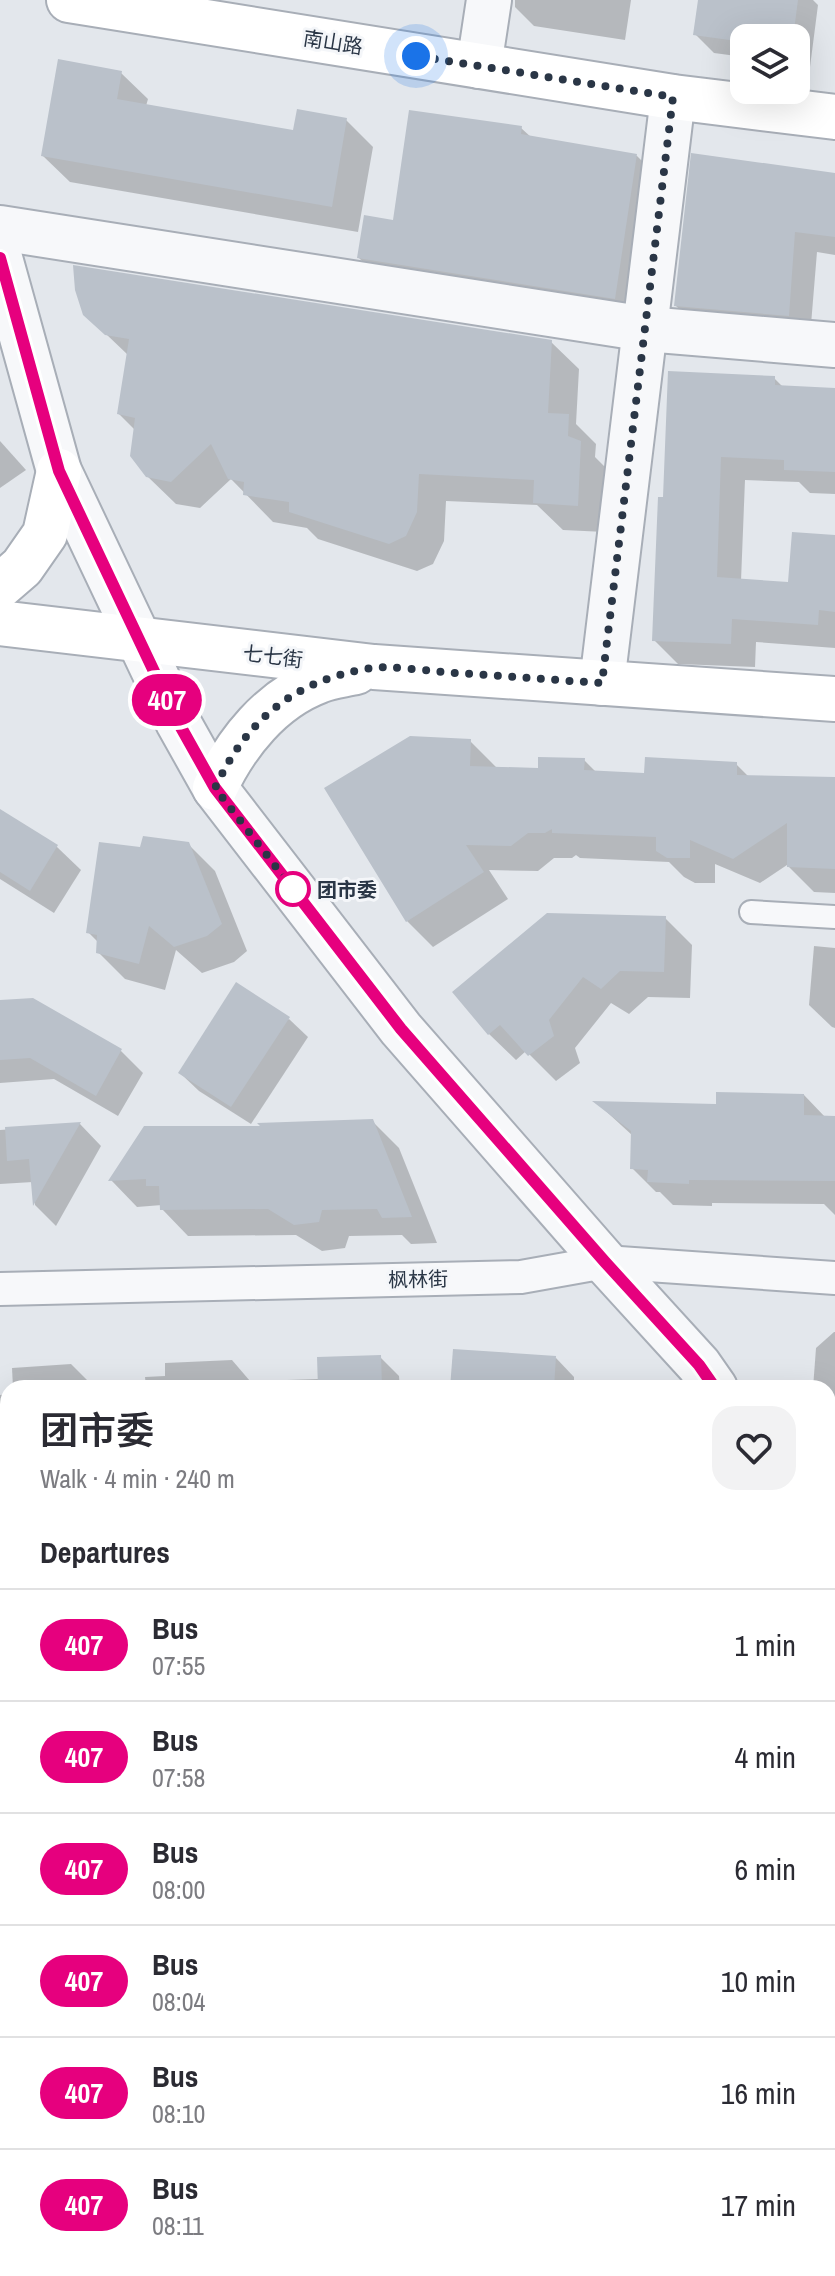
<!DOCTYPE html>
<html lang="en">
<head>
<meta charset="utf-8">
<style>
	:root { --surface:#fff; --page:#f2f2f3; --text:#2b2b33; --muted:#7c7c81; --line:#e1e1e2 }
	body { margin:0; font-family:"Archivo Narrow","Noto Sans SC",sans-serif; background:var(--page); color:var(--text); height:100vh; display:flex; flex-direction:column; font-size:30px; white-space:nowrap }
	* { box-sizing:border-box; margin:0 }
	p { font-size:26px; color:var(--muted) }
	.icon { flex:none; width:44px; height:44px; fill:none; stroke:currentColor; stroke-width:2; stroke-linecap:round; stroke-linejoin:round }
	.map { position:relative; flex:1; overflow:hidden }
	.side { position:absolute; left:0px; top:1380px; width:836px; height:896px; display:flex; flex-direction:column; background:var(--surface); border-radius:24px 24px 0 0; box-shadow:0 8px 32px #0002 }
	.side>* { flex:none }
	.badge { padding:0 16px; border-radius:26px; font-size:28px; line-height:52px }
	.controls { position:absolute; left:730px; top:24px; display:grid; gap:16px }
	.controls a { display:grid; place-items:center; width:80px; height:80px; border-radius:16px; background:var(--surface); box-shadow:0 8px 32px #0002; font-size:40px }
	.you { position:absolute; width:40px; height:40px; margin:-20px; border:6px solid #fff; border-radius:50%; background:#1a73e8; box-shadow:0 0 0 12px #1a73e833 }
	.map>.badge { position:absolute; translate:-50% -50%; box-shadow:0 0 0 4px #fff }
	h2 { padding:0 40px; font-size:30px; line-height:72px }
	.round { display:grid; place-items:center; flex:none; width:84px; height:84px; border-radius:24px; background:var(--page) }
	.headline { display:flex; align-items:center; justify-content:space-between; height:136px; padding:0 40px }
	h1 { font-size:38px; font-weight:600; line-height:60px }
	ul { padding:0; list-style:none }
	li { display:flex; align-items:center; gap:24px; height:112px; padding:0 40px; border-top:2px solid var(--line) }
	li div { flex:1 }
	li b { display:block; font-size:30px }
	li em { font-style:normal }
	li .badge { min-width:88px; font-weight:700; text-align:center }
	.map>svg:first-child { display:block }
	.shadow { fill:#0003 }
	.building { fill:#bac1ca }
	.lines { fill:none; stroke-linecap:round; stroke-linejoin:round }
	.service-casing { stroke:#a8aeb7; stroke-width:26 }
	.pedestrian-casing { stroke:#a8aeb7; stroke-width:36 }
	.minor-casing { stroke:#a8aeb7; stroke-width:48 }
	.secondary-casing { stroke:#a8aeb7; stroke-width:48 }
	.service { stroke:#f7f8fa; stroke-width:22 }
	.pedestrian { stroke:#f7f8fa; stroke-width:32 }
	.minor { stroke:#f7f8fa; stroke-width:44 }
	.secondary { stroke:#fff; stroke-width:44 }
	.line-casing { stroke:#fff; stroke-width:18 }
	.line { stroke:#e6007e; stroke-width:12 }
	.walk { stroke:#2a3646; stroke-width:8; stroke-dasharray:0 14.4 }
	.stop-dot { fill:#fff; stroke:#e6007e; stroke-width:4 }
	.labels { text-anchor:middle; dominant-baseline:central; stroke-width:6; stroke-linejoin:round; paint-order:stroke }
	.street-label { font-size:20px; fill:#2a3646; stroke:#f4f6f9 }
	.stop-label { font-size:20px; font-weight:bold; fill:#2a3646; stroke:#f4f6f9; text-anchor:start }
</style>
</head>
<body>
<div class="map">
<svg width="835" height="2276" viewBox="0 0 835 2276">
	<rect width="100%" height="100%" fill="#e3e7ec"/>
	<g class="shadow">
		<polygon points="515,0 631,0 625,40 534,26 515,7"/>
		<polygon points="700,0 813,0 818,5 810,67 796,65 796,38 744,38 744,57 714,53 695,34"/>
		<polygon points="121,73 148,99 146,106 295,132 346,120 373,147 358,232 70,182 43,156"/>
		<polygon points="521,128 532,138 637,156 660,179 637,321 382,281 359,258 395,222"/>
		<polygon points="835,175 835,255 817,252 810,337 698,327 676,306"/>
		<polygon points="85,314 551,342 579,369 576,424 596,444 595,457 608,470 605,532 563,530 537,505 446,501 444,541 433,564 417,571 318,539 307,528 273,522 231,479 200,508 176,504 147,476 135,430 119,414 128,355"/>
		<polygon points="774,378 784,388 835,390 835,494 810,493 799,482 745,480 741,581 790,584 835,537 835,648 756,642 755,667 678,664 654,640 665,499"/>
		<polygon points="0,441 26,470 0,488"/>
		<polygon points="470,741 496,767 540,770 584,760 597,773 646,775 736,764 749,777 835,779 835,893 814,892 787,865 760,883 715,864 715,883 695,883 684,877 669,862 580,858 576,855 572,858 554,858 538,871 489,870 508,899 433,947 407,921"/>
		<polygon points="0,811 57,847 81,870 54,913 0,879"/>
		<polygon points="188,844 215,871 247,951 234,962 202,973 176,950 165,990 125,979 98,952 99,943 88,932 142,849"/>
		<polygon points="665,918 692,945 690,998 648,997 629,1014 611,1003 575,1048 580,1063 556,1081 526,1051 516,1060 489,1034 454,992"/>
		<polygon points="814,946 835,948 835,1028 832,1027 809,1005"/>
		<polygon points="33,1000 121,1051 143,1073 118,1116 54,1079 0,1083 0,1002"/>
		<polygon points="289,1019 308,1037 251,1124 199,1091 180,1073"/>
		<polygon points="804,1095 826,1118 835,1118 835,1215 824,1204 712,1203 712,1206 673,1205 660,1192 656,1192 632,1168 633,1136 597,1103 717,1106"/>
		<polygon points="372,1121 399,1148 437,1243 411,1244 402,1235 349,1236 345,1248 322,1251 296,1235 188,1236 162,1209 162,1205 137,1207 111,1180 264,1128"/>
		<polygon points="80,1124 101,1146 56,1226 35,1205 33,1182 0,1184 0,1130"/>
		<polygon points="834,1332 835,1332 835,1442 828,1435 828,1388 813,1388 816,1348"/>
		<polygon points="380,1357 399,1376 400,1388 146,1388 145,1377 165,1376 165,1363 232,1360 250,1381 319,1379"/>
		<polygon points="556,1358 574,1377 574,1388 452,1388"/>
		<polygon points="71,1364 95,1388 13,1388 12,1368"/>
		<polygon points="8,1394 8,1600 0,1600 0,1395"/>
		<polygon points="828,1678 835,1685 835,1746 828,1746"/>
		<polygon points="0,1682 8,1682 8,1769 0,1770"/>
		<rect x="828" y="1859" width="7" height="128"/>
		<polygon points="8,1912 8,2028 0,2029 0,1913"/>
		<rect x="828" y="2040" width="7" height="113"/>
		<polygon points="8,2129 8,2215 0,2216 0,2133"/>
	</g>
	<g class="building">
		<polygon points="698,0 798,0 793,38 744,38 744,42 693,35"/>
		<polygon points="58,59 122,71 117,99 293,130 297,109 347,118 332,207 41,156"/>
		<polygon points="409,110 522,126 521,134 637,154 615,299 357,258 364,215 393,220"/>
		<polygon points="691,153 835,173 835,237 795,232 789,316 674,306"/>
		<polygon points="73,265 552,340 548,413 569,414 568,436 581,441 578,506 533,503 534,480 419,474 417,512 406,536 389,544 289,512 289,502 243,495 244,482 228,479 211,444 171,482 146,477 130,456 135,418 117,414 129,339 105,335 83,315 75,290"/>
		<polygon points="668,371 775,376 775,385 835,388 835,472 784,470 784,460 721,457 717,577 788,582 792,532 835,535 835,612 819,610 818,625 732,619 731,644 652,641 658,497 663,497"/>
		<polygon points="410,736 471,739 470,766 538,768 538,757 585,758 584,770 644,773 645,757 737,762 737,775 835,777 835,869 787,867 787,823 733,859 690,840 690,858 667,858 656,851 656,837 552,833 552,829 545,833 528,833 511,846 466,845 484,872 406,922 324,788"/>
		<polygon points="0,809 58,845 30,891 0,872"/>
		<polygon points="143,836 189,842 222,924 207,936 174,947 149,926 139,964 96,953 97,935 86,933 99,842 140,847"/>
		<polygon points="547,913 666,916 664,972 620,971 601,989 583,977 549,1020 554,1036 528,1056 500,1025 488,1035 452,992"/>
		<polygon points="236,982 290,1017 231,1107 178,1073"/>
		<polygon points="33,998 122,1049 96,1096 30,1058 0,1060 0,1000"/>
		<polygon points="716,1092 804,1094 804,1115 835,1116 835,1181 689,1180 689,1184 647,1182 648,1170 630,1169 631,1131 592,1101 716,1104"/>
		<polygon points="373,1119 412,1217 382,1218 377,1209 322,1210 319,1222 294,1225 268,1209 160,1210 159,1186 146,1186 146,1179 108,1181 144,1126 260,1126 257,1123"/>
		<polygon points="81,1122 66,1148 33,1206 29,1159 7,1161 5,1127"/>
		<polygon points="453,1349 556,1356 554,1388 450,1388"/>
		<polygon points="381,1355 382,1388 318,1388 317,1357"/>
	</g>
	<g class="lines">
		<defs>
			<polyline id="service" points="751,912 835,917"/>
			<polyline id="pedestrian" points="0,1289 521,1277 605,1262 835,1278"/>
			<g id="minor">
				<polyline points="479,66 489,0"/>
				<polyline points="0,228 646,329 835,345"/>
				<polyline points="0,258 59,471 178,722 215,788 401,1029 605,1262 699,1365 715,1388"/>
				<polyline points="602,683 673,97"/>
				<polyline points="828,1552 835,1563"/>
				<polyline points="828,1797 835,1797"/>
				<polyline points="0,1818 8,1817"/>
				<polyline points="828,2223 835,2223"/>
				<polyline points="236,2276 263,2268"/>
			</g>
			<g id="secondary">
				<polyline points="69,0 673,97 835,117"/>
				<polyline points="0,586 22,567 45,534 59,471"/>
				<polyline points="0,623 374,667 835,699"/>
				<path d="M215,788C236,743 271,699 319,681C330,676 344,675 356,672"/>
			</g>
		</defs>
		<use href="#service" class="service-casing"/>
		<use href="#pedestrian" class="pedestrian-casing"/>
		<use href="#minor" class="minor-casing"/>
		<use href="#secondary" class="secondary-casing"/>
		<use href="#service" class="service"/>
		<use href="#pedestrian" class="pedestrian"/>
		<use href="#minor" class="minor"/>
		<use href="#secondary" class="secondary"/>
	</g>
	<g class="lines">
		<defs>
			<polyline id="line" points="0,258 59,471 178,722 215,788 401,1029 605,1262 699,1365 715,1388"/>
		</defs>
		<use href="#line" class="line-casing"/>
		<use href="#line" class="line"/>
		<path class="walk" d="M293,889L215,788C247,719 295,680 371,668C392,665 433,672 456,673C505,676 553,680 602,683L673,97L416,56"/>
	</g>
	<circle class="stop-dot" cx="293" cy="889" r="16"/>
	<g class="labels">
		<g class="street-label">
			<text transform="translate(333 42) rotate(9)">南山路</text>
			<text transform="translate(273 656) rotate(7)">七七街</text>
			<text transform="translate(418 1279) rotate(-1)">枫林街</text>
		</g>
		<g class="stop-label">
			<text x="317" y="889">团市委</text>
		</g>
	</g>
</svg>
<div class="controls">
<a><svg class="icon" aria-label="layers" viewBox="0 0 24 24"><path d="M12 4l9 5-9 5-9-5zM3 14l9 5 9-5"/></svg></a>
</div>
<div class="you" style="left:416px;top:56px"></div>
<b class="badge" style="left:167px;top:700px;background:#e6007e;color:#fff">407</b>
<section class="side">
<div class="headline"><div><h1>团市委</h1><p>Walk · 4 min · 240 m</p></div><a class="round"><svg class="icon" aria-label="heart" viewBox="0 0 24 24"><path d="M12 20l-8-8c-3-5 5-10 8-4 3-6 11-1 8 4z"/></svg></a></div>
<h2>Departures</h2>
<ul>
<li><span class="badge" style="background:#e6007e;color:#fff">407</span><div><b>Bus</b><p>07:55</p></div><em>1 min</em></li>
<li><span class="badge" style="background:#e6007e;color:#fff">407</span><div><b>Bus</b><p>07:58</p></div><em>4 min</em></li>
<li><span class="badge" style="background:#e6007e;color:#fff">407</span><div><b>Bus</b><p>08:00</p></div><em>6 min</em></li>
<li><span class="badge" style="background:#e6007e;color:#fff">407</span><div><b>Bus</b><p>08:04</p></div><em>10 min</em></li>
<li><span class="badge" style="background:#e6007e;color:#fff">407</span><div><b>Bus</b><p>08:10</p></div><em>16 min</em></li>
<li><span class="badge" style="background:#e6007e;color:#fff">407</span><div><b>Bus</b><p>08:11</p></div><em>17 min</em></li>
</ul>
</section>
</div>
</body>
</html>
